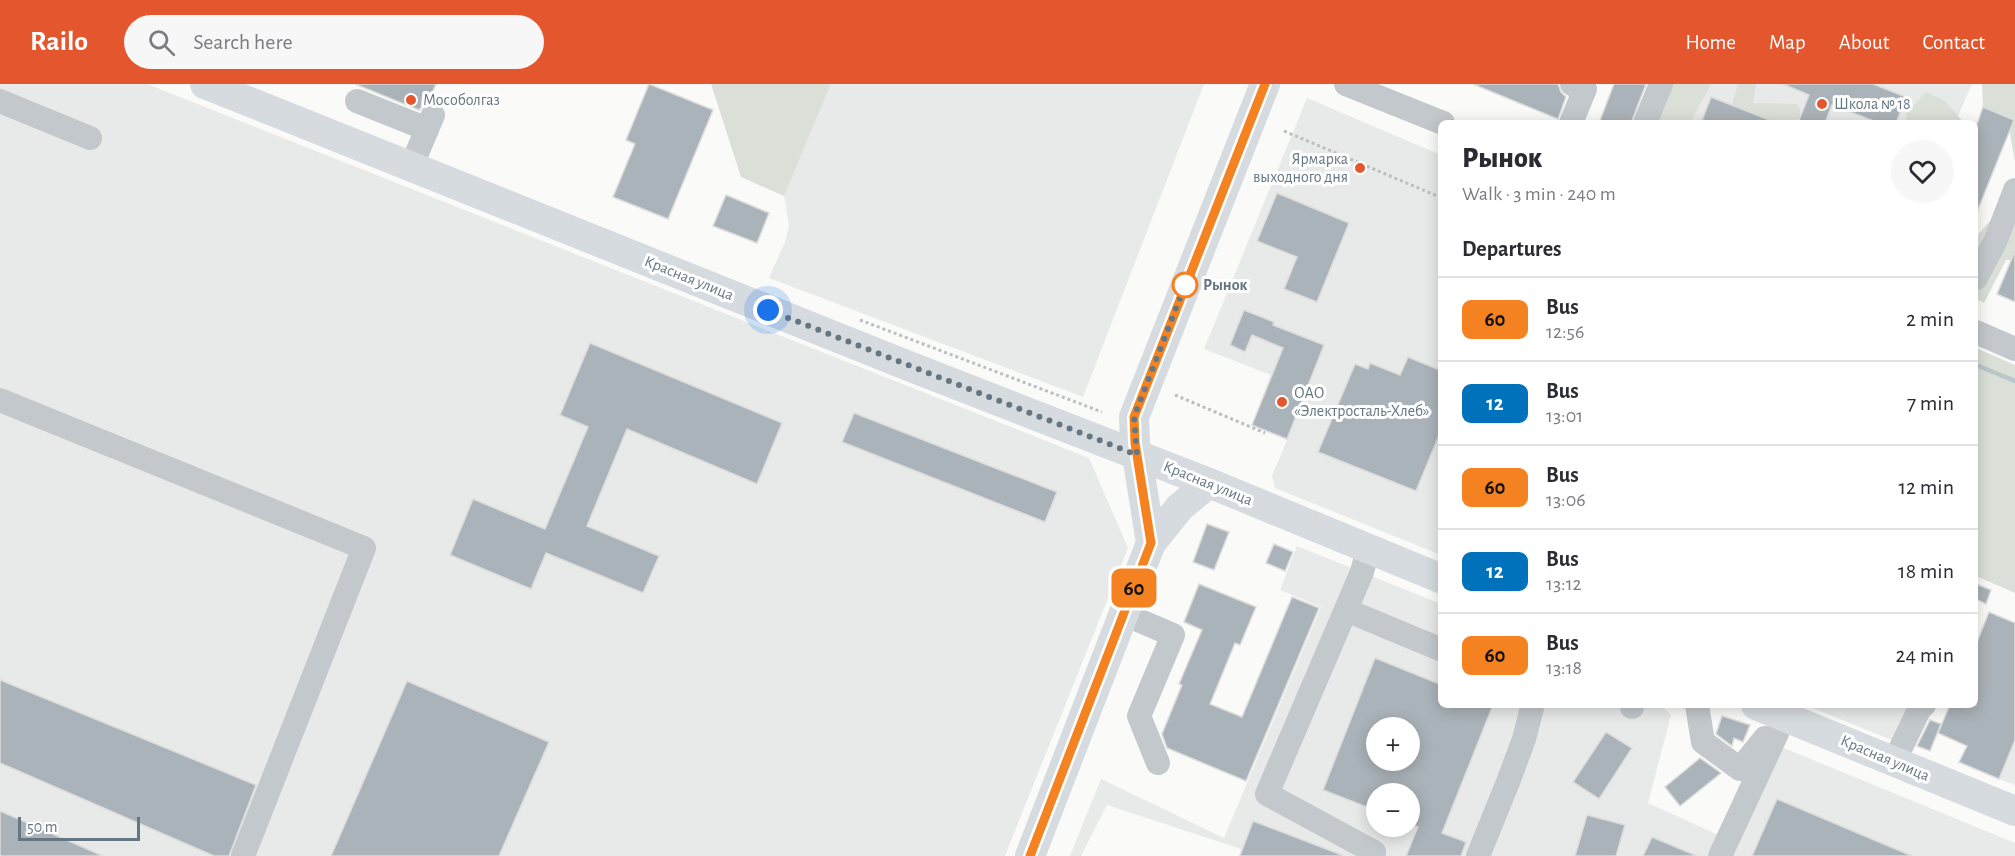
<!DOCTYPE html>
<html lang="en">
<head>
<meta charset="utf-8">
<style>
	:root { --surface:#fff; --page:#f7f7f7; --text:#2b2b33; --muted:#7c7c81; --line:#e1e1e2; --accent:#e4572e }
	body { margin:0; font-family:"Alegreya Sans",sans-serif; background:var(--page); color:var(--text); height:100vh; display:flex; flex-direction:column; font-size:22px; white-space:nowrap }
	* { box-sizing:border-box; margin:0 }
	p { font-size:20px; color:var(--muted) }
	.icon { flex:none; width:33px; height:33px; fill:none; stroke:currentColor; stroke-width:2; stroke-linecap:round; stroke-linejoin:round }
	.map { position:relative; flex:1; overflow:hidden }
	.panel { position:absolute; left:1438px; top:36px; width:540px; height:588px; display:flex; flex-direction:column; background:var(--surface); border-radius:9px; box-shadow:0 3px 15px #0003 }
	.panel>* { flex:none }
	.badge { padding:0 12px; border-radius:9px; font-size:21px; line-height:39px }
	.buttons { position:absolute; left:1366px; top:633px; display:grid; gap:12px }
	.buttons a { display:grid; place-items:center; width:54px; height:54px; border-radius:50%; background:var(--surface); box-shadow:0 3px 15px #0003; font-size:30px }
	.scale { position:absolute; left:18px; bottom:15px; width:122px; box-sizing:border-box; padding-left:6px; border:3px solid #657683; border-top:0; font-size:16px; line-height:21px; white-space:nowrap; color:#657683; -webkit-text-stroke:4px #fff; paint-order:stroke }
	.you { position:absolute; width:30px; height:30px; margin:-15px; border:4px solid #fff; border-radius:50%; background:#1a73e8; box-shadow:0 0 0 9px #1a73e833 }
	.map>.badge { position:absolute; translate:-50% -50%; box-shadow:0 0 0 3px #fff }
	h2 { padding:0 24px; font-size:22px; line-height:54px }
	.round { display:grid; place-items:center; flex:none; width:63px; height:63px; border-radius:32px; background:var(--page) }
	.head { display:flex; align-items:center; justify-content:space-between; height:102px; padding:0 24px }
	h1 { font-size:28px; font-weight:800; line-height:45px }
	ul { padding:0; list-style:none }
	li { display:flex; align-items:center; gap:18px; height:84px; padding:0 24px; border-top:2px solid var(--line) }
	li div { flex:1 }
	li b { display:block; font-size:22px }
	li em { font-style:normal }
	li .badge { min-width:66px; font-weight:700; text-align:center }
	header { display:flex; align-items:center; gap:36px; box-sizing:border-box; height:84px; padding:0 30px; background:var(--accent); color:#fff }
	header strong { font-size:28px }
	nav { display:flex; gap:33px; margin-inline-start:auto; font-size:21px }
	.search { width:420px; height:54px; background:var(--page); display:flex; align-items:center; gap:15px; box-sizing:border-box; padding:0 21px; border-radius:33px; color:var(--muted); font-size:22px }
	.map>svg:first-child { display:block }
	.built { fill:#e8e9e9; fill-rule:evenodd }
	.green { fill:#dadfd7 }
	.lines { fill:none; stroke-linecap:round; stroke-linejoin:round }
	.stream { stroke:#bbc7cb; stroke-width:4.5 }
	.building { fill:#aab3b9; stroke:#dcdcda; stroke-width:1.5; fill-rule:evenodd }
	.path { stroke:#bbbfc2; stroke-width:3; stroke-dasharray:3 3; stroke-linecap:butt }
	.minor { stroke:#c3c8cc; stroke-width:24 }
	.major { stroke:#d6dbdf; stroke-width:30 }
	.line-casing { stroke:#fff; stroke-width:14 }
	.line { stroke:#f58220; stroke-width:9 }
	.walk { stroke:#657683; stroke-width:6; stroke-dasharray:0 10.8 }
	.poi-dot { fill:#e4572e; stroke:#fff; stroke-width:2 }
	.stop-dot { fill:#fff; stroke:#f58220; stroke-width:3 }
	.labels { text-anchor:middle; dominant-baseline:central; stroke-width:6; stroke-linejoin:round; paint-order:stroke }
	.poi-label { font-size:16px; fill:#657683; stroke:#fff; text-anchor:start }
	.street-label { font-size:16px; fill:#657683; stroke:#fff }
	.stop-label { font-size:16px; font-weight:bold; fill:#657683; stroke:#fff; text-anchor:start }
</style>
</head>
<body>
<header>
<strong>Railo</strong>
<div class="search"><svg class="icon" aria-label="search" viewBox="0 0 24 24"><circle cx="10" cy="10" r="6"/><path d="M15 15l6 6"/></svg>Search here</div>
<nav><a>Home</a><a>Map</a><a>About</a><a>Contact</a></nav>
</header>
<div class="map">
<svg width="2015" height="772" viewBox="0 0 2015 772">
	<rect width="100%" height="100%" fill="#fafaf8"/>
	<g class="built">
		<polygon points="0,0 147,0 1089,374 1128,464 1005,772 0,772"/>
		<polygon points="831,0 1204,0 1083,313 769,194 785,158 789,141 784,112"/>
		<polygon points="1689,0 1972,0 1955,39 1673,39"/>
		<polygon points="1307,14 1441,71 1441,471 1275,404 1272,392 1287,356 1252,342 1271,291 1204,265"/>
		<path d="M1297,462L1441,520L1442,621H1661L1671,631L1648,719L1736,759L1779,662L2015,759V772H1239L1241,765L1107,721L1081,772H1070L1101,695L1224,754L1321,523L1280,506ZM1377,644H1410V676H1377ZM1377,710H1410V742H1377Z"/>
		<polygon points="1805,621 1909,621 1894,657"/>
		<polygon points="2015,657 2015,701 1999,695"/>
	</g>
	<g class="green">
		<polygon points="711,0 831,0 784,112 741,93"/>
		<polygon points="1659,0 1711,0 1690,39 1644,39"/>
		<path d="M1738,0H1756L1753,19L1797,20L1800,24V34C1779,46 1753,29 1732,21Z"/>
		<polygon points="1982,0 2015,0 2015,78 2007,33 1983,23"/>
		<polygon points="1926,8 1945,17 1964,39 1906,39 1906,30"/>
		<polygon points="2015,108 2015,176 2006,176 1984,219 1976,215 1976,157 1977,152"/>
		<polygon points="1976,264 2015,281 2015,509 1976,492"/>
	</g>
	<g class="lines">
		<polyline class="stream" points="1976,281 2015,297"/>
	</g>
	<g class="building">
		<polygon points="355,0 436,0 428,18 424,20 419,26"/>
		<polygon points="649,0 713,26 668,135 613,113 635,60 626,56"/>
		<polygon points="1473,0 1558,0 1561,8 1566,13 1558,35"/>
		<polygon points="1614,0 1646,0 1631,39 1599,39"/>
		<polygon points="1783,0 1873,0 1906,13 1896,39 1879,39 1832,21 1825,39 1798,39 1809,11"/>
		<polygon points="1711,13 1775,38 1775,39 1701,39"/>
		<polygon points="1983,23 2014,36 1976,130 1976,43"/>
		<polygon points="1277,109 1349,139 1317,218 1284,205 1297,173 1257,157"/>
		<polygon points="726,111 769,129 757,159 713,142"/>
		<polygon points="2015,167 2015,218 1997,210"/>
		<polygon points="1244,226 1274,238 1273,241 1324,261 1287,355 1252,341 1283,264 1252,251 1245,268 1230,261"/>
		<polygon points="590,259 782,339 757,400 627,345 587,442 659,472 643,509 546,469 531,505 450,471 473,415 545,445 588,343 560,331"/>
		<polygon points="1408,273 1442,287 1442,344 1416,407 1318,368 1355,280 1368,285 1370,279 1400,291"/>
		<polygon points="854,329 1057,408 1045,438 842,358"/>
		<polygon points="1207,440 1229,448 1214,486 1193,478"/>
		<polygon points="1274,460 1293,468 1285,487 1266,479"/>
		<polygon points="1199,500 1256,523 1240,561 1235,559 1210,620 1242,633 1292,513 1319,524 1246,697 1167,664 1162,650 1182,601 1179,600 1202,546 1184,538"/>
		<polygon points="1976,500 1991,506 1986,520 1976,515"/>
		<polygon points="1989,528 2015,539 2015,656 1999,695 1959,678 1967,662 1938,649 1950,621 1976,621 1976,561"/>
		<path d="M1375,574L1442,601V621H1493L1442,749L1466,758L1461,772H1406L1418,743L1410,740V710H1377V727L1323,706ZM1377,644H1410V676H1377Z"/>
		<polygon points="0,596 256,701 229,772 214,772 0,679"/>
		<polygon points="407,597 549,658 499,772 331,772"/>
		<polygon points="1722,632 1750,641 1743,658 1734,654 1732,662 1716,650"/>
		<polygon points="1930,636 1941,640 1930,667 1917,662"/>
		<polygon points="1606,648 1632,664 1599,715 1573,698"/>
		<polygon points="1700,674 1721,689 1680,722 1665,703"/>
		<polygon points="1777,715 1912,772 1752,772"/>
		<polygon points="0,727 103,772 0,772"/>
		<polygon points="1587,731 1625,741 1616,772 1575,772"/>
		<polygon points="1253,737 1342,771 1342,772 1240,772"/>
		<polygon points="1652,753 1697,772 1643,772"/>
	</g>
	<g class="lines">
		<g class="path">
			<polyline points="1284,47 1442,114"/>
			<polyline points="860,236 1102,328"/>
			<polyline points="1175,311 1265,349"/>
		</g>
		<g class="minor">
			<polyline points="1346,0 1443,39"/>
			<polyline points="0,17 90,54"/>
			<polyline points="357,17 427,45"/>
			<polyline points="1571,39 1585,5 1572,0"/>
			<polyline points="1645,39 1661,0"/>
			<polyline points="411,83 433,31"/>
			<polyline points="1976,194 1995,158 2015,106"/>
			<polyline points="1976,248 2015,265"/>
			<polyline points="0,316 364,464 243,772"/>
			<polyline points="1368,465 1362,488 1267,710 1374,768 1372,772"/>
			<polyline points="1346,526 1442,566"/>
			<polyline points="1124,530 1173,551 1139,632 1158,679"/>
			<polyline points="1697,621 1703,658 1740,685 1765,654"/>
			<polyline points="1632,623 1632,621"/>
			<polyline points="1894,678 1920,624 1924,621"/>
			<polyline points="1478,772 1508,698 1524,655 1532,624 1532,621"/>
			<polyline points="1720,772 1785,632"/>
		</g>
		<g class="major">
			<polyline points="205,0 901,279 1209,399 1442,495"/>
			<polyline points="1151,459 1180,423 1209,399"/>
			<polyline points="1756,621 2015,727"/>
			<polyline points="1030,772 1151,459 1135,359 1134,333 1265,0"/>
		</g>
	</g>
	<g class="lines">
		<defs>
			<polyline id="line" points="1030,772 1151,459 1135,359 1134,333 1265,0"/>
		</defs>
		<use href="#line" class="line-casing"/>
		<use href="#line" class="line"/>
		<polyline class="walk" points="768,226 1137,371 1134,333 1185,201"/>
	</g>
	<g class="poi-dot">
		<circle cx="411" cy="16" r="6"/>
		<circle cx="1822" cy="20" r="6"/>
		<circle cx="1360" cy="84" r="6"/>
		<circle cx="1282" cy="318" r="6"/>
	</g>
	<circle class="stop-dot" cx="1185" cy="201" r="12"/>
	<g class="labels">
		<g class="poi-label">
			<text x="423" y="16">Мособолгаз</text>
			<text x="1834" y="20">Школа № 18</text>
			<text x="1348" y="75" text-anchor="end">Ярмарка<tspan x="1348" dy="18">выходного дня</tspan></text>
			<text x="1294" y="309">ОАО<tspan x="1294" dy="18">«Электросталь-Хлеб»</tspan></text>
		</g>
		<g class="street-label">
			<text transform="translate(689 194) rotate(22)">Красная улица</text>
			<text transform="translate(1208 399) rotate(22)">Красная улица</text>
			<text transform="translate(1885 674) rotate(23)">Красная улица</text>
		</g>
		<g class="stop-label">
			<text x="1203" y="201">Рынок</text>
		</g>
	</g>
</svg>
<div class="buttons">
<a>+</a>
<a>−</a>
</div>
<div class="scale">50 m</div>
<div class="you" style="left:768px;top:226px"></div>
<b class="badge" style="left:1134px;top:504px;background:#f58220;color:#111">60</b>
<section class="panel">
<div class="head"><div><h1>Рынок</h1><p>Walk · 3 min · 240 m</p></div><a class="round"><svg class="icon" aria-label="heart" viewBox="0 0 24 24"><path d="M12 20l-8-8c-3-5 5-10 8-4 3-6 11-1 8 4z"/></svg></a></div>
<h2>Departures</h2>
<ul>
<li><span class="badge" style="background:#f58220;color:#111">60</span><div><b>Bus</b><p>12:56</p></div><em>2 min</em></li>
<li><span class="badge" style="background:#0072bc;color:#fff">12</span><div><b>Bus</b><p>13:01</p></div><em>7 min</em></li>
<li><span class="badge" style="background:#f58220;color:#111">60</span><div><b>Bus</b><p>13:06</p></div><em>12 min</em></li>
<li><span class="badge" style="background:#0072bc;color:#fff">12</span><div><b>Bus</b><p>13:12</p></div><em>18 min</em></li>
<li><span class="badge" style="background:#f58220;color:#111">60</span><div><b>Bus</b><p>13:18</p></div><em>24 min</em></li>
</ul>
</section>
</div>
</body>
</html>
